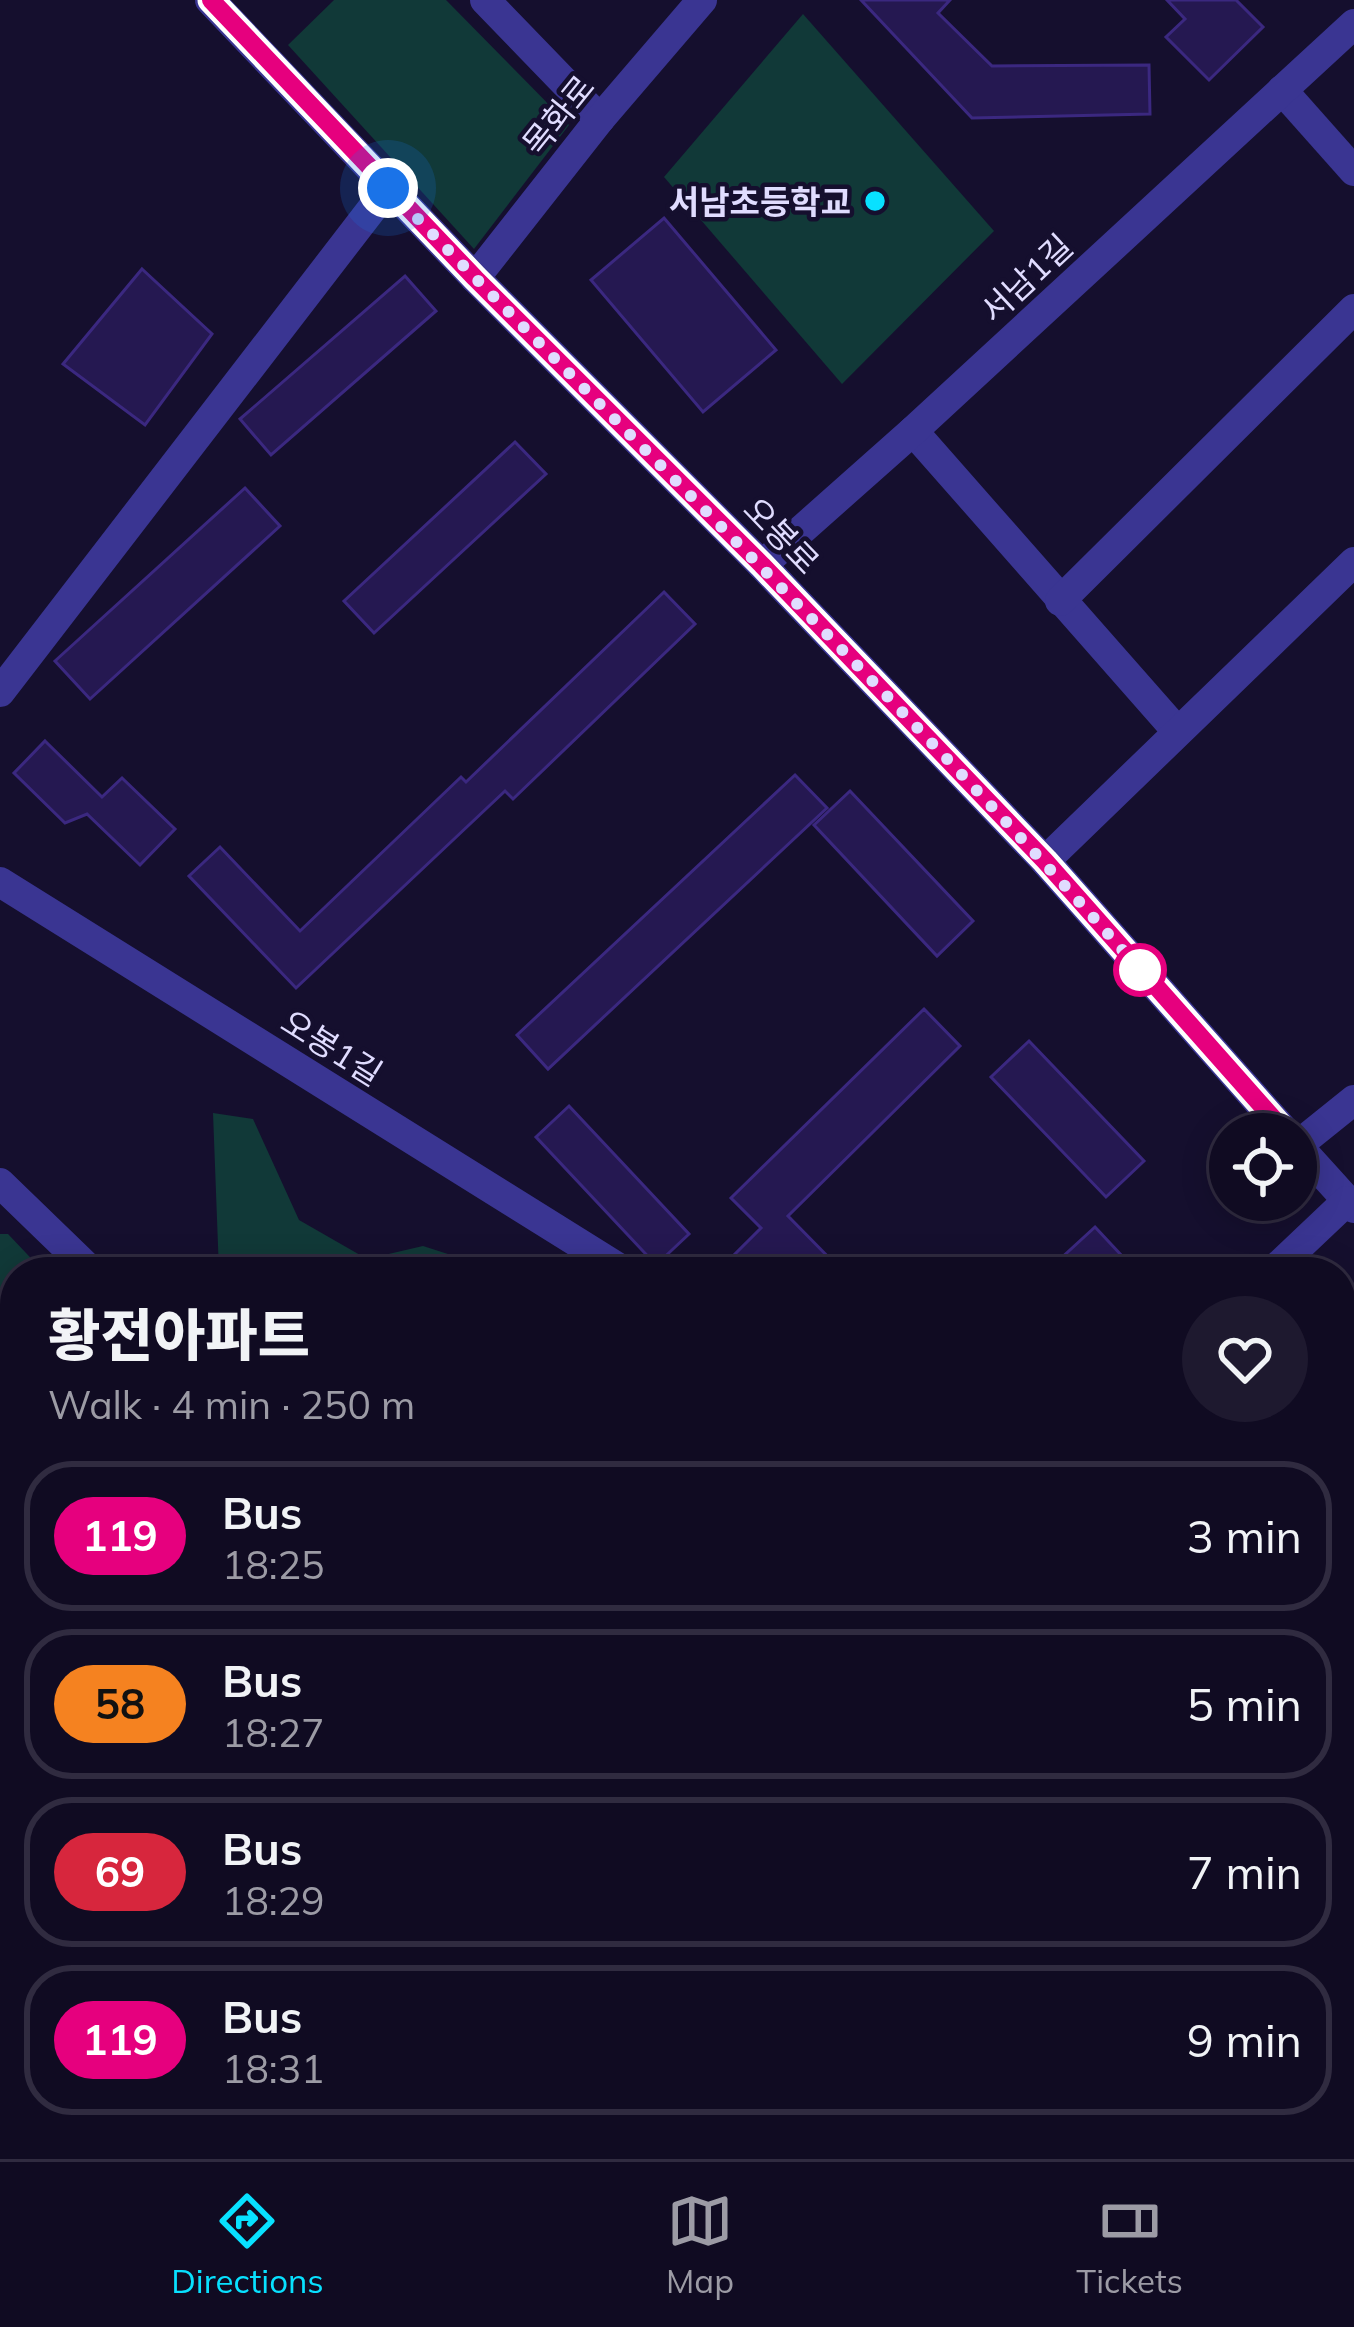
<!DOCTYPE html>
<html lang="en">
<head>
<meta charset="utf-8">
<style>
	:root { --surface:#100b22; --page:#1e192f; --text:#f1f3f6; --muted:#9c9ba5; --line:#302b40; --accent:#08e1ff }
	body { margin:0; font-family:Mulish,"Noto Sans KR",sans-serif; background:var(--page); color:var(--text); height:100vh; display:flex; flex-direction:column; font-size:45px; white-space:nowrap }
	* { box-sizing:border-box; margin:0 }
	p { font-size:39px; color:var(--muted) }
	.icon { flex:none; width:66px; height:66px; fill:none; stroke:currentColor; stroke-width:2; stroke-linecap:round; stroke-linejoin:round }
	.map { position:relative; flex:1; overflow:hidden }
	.side { position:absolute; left:0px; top:1257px; width:1356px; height:903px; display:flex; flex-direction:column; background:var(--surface); border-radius:48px 48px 0 0; box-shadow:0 6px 30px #0003,0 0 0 3px var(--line) }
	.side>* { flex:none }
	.badge { padding:0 24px; border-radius:39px; font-size:42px; line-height:78px }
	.tools { position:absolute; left:1209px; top:1113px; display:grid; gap:24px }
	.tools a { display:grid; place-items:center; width:108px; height:108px; border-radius:50%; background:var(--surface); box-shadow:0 6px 30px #0003,0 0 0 3px var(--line); font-size:60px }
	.you { position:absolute; width:60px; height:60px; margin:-30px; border:9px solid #fff; border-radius:50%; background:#1a73e8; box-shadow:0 0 0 18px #1a73e833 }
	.map>.badge { position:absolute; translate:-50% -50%; box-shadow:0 0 0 6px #fff }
	.round { display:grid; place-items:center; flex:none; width:126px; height:126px; border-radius:63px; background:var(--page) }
	.summary { display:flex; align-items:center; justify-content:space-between; height:204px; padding:0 48px }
	h1 { font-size:57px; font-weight:800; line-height:90px }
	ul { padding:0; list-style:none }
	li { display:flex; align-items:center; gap:36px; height:150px; margin:0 24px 18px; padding:0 24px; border:6px solid var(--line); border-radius:48px }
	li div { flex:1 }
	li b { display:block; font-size:45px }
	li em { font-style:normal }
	li .badge { min-width:132px; font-weight:700; text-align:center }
	.dock { display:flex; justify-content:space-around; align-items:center; height:168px; border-top:3px solid var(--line); background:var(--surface); font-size:33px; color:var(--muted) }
	.dock a { display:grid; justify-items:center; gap:6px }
	.dock .on { color:var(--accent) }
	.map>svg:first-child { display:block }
	.green { fill:#113938 }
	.building { fill:#251851; stroke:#3b2880; stroke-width:3 }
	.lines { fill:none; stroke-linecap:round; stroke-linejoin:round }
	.major-tunnel { stroke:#332e4d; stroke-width:30; stroke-dasharray:30 15; stroke-linecap:butt }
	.path { stroke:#23ccc5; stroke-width:4.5; stroke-dasharray:6 9; stroke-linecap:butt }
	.minor { stroke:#3a3592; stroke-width:30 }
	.major { stroke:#c863ff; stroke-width:30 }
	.line-casing { stroke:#fff; stroke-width:27 }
	.line { stroke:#e6007e; stroke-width:18 }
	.walk { stroke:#e0dcff; stroke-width:12; stroke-dasharray:0 21.6 }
	.poi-dot { fill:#08e1ff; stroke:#150f2e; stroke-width:4.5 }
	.stop-dot { fill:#fff; stroke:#e6007e; stroke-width:6 }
	.labels { text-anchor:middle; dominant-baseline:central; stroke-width:9; stroke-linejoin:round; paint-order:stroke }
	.street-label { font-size:33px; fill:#e0dcff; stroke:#150f2e }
	.poi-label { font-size:33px; font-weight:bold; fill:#e0dcff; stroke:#150f2e; text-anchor:end }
</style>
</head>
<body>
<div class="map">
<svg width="1354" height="2159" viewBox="0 0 1354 2159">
	<rect width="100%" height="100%" fill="#150f2e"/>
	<g class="green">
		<polygon points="334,0 446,0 569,125 474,249 288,45"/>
		<polygon points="803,14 994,231 842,384 664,177"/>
		<polygon points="213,1113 253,1119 299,1220 367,1259 423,1246 504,1272 219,1272"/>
		<polygon points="0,1234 8,1234 44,1272 15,1272 15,2145 201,2145 202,2159 0,2159"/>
		<polygon points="1354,1678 1354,2159 863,2159 877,2145 1341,2145 1341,1690"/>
	</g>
	<g class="building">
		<polygon points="861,0 950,0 938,13 992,66 1149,65 1150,114 972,118"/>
		<polygon points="1167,0 1236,0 1263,27 1209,80 1166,37 1185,19"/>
		<polygon points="664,218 776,350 703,412 591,280"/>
		<polygon points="142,269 212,334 145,425 63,364"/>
		<polygon points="405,276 436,311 271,455 240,419"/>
		<polygon points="515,442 546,474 374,633 344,601"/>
		<polygon points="245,488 280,526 90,699 55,661"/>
		<polygon points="664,592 695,624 513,799 505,791 296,988 189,876 220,847 300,931 461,777 466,782"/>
		<polygon points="45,741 102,797 122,778 175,829 140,865 87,814 65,823 14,773"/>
		<polygon points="795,775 827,808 548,1069 517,1035"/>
		<polygon points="850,791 973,921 937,956 814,825"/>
		<polygon points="924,1009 960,1046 788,1216 843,1272 749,1272 733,1256 761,1228 731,1198"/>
		<polygon points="1029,1041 1144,1161 1106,1197 991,1077"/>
		<polygon points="569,1106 689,1234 656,1265 536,1137"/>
		<polygon points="1095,1227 1137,1272 1046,1272"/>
	</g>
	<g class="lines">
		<polyline class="major-tunnel" points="1341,1601 1354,1588"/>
		<g class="path">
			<polyline points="1341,1913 1354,1920"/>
			<polyline points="945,2159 955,2145"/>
		</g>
		<g class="minor">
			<polyline points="210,0 475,278 762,565 1045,861 1287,1134"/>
			<polyline points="485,0 600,119"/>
			<polyline points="1282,90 1354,171"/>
			<polyline points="475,278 600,119 702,0"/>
			<polyline points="913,431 1177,731"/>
			<polyline points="762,565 913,431 1354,24"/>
			<polyline points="1060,601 1354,309"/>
			<polyline points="0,692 388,188"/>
			<polyline points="1045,861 1354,562"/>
			<polyline points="0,882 625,1272"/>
			<polyline points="1296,1144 1354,1208"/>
			<polyline points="1298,1145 1354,1100"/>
			<polyline points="0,1183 92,1272"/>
			<polyline points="1272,1272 1347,1201"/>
		</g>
		<g class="major">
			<polyline points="1341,1484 1354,1474"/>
			<polyline points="1341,1643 1354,1630"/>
			<polyline points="553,2159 570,2145"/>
			<polyline points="706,2159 721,2145"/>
			<polyline points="754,2159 769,2145"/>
			<polyline points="821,2159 836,2145"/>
		</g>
	</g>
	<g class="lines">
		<defs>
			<polyline id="line" points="211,0 475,278 762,565 1045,861 1287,1134"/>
		</defs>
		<use href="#line" class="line-casing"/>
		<use href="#line" class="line"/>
		<path class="walk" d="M388,188C641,451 906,702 1146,977L1140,970"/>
	</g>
	<circle class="poi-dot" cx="875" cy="201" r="12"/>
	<circle class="stop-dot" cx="1140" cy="970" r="24"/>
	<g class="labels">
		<g class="street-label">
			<text transform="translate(558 115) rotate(-51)">목화로</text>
			<text transform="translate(1026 278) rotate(-43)">서남1길</text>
			<text transform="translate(782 535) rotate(46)">오봉로</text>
			<text transform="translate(332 1047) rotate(32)">오봉1길</text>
		</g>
		<g class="poi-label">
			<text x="851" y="201">서남초등학교</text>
		</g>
	</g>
</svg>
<div class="tools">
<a><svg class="icon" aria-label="locate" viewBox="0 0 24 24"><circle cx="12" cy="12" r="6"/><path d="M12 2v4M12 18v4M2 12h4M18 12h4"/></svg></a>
</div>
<div class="you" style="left:388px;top:188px"></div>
<section class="side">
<div class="summary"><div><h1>황전아파트</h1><p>Walk · 4 min · 250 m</p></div><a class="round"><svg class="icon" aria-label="heart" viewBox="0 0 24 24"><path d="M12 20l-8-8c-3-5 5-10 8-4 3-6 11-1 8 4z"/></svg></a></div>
<ul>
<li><span class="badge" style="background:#e6007e;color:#fff">119</span><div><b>Bus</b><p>18:25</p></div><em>3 min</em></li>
<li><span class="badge" style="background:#f58220;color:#111">58</span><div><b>Bus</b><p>18:27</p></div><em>5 min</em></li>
<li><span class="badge" style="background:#d7263d;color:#fff">69</span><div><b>Bus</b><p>18:29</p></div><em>7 min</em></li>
<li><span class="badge" style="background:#e6007e;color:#fff">119</span><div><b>Bus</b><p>18:31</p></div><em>9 min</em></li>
</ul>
</section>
</div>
<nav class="dock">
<a class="on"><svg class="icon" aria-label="directions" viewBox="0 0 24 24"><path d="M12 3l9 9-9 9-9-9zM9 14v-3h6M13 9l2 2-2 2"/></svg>Directions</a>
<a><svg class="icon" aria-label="map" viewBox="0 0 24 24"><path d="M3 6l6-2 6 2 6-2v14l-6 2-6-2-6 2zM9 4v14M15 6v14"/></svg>Map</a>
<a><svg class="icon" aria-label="tickets" viewBox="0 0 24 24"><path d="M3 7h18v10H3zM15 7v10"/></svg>Tickets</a>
</nav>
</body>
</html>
